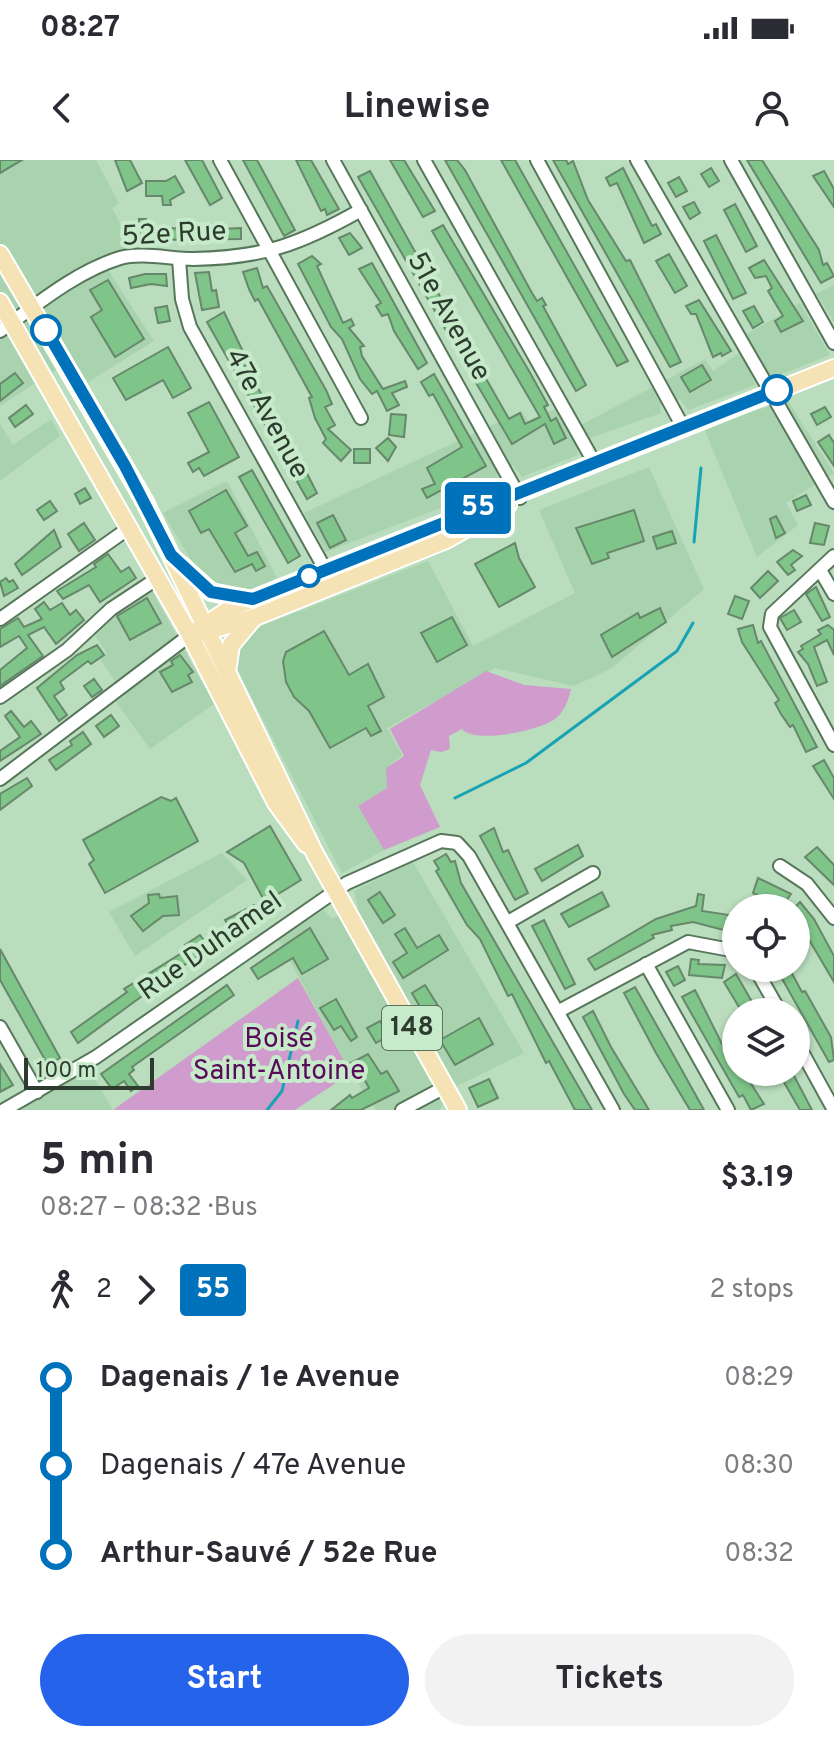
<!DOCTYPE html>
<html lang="en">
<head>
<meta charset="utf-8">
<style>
	:root { --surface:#fff; --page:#f2f2f3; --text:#2b2b33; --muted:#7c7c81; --accent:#2563eb }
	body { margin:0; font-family:Overpass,sans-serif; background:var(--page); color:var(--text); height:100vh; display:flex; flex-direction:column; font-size:30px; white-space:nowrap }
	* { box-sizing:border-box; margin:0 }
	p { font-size:26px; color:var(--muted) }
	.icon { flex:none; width:44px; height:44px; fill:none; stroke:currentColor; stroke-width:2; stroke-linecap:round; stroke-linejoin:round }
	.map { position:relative; height:950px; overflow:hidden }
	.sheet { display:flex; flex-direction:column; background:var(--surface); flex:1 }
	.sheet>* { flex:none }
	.badge { padding:0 16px; border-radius:6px; font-size:28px; line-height:52px }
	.buttons { position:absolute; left:722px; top:734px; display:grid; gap:16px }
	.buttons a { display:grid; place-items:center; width:88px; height:88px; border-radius:50%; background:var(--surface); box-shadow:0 2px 6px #0004; font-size:40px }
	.scale { position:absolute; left:24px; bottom:20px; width:130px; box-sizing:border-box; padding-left:8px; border:4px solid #2e3c30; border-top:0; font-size:22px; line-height:28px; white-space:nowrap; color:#2e3c30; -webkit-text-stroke:6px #c6eaca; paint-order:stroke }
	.map>.badge { position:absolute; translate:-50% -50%; box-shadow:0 0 0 4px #fff }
	.legs { display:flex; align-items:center; gap:12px; height:88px; padding:0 40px; font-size:26px }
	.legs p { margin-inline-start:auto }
	.headline { display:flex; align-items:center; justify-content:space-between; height:136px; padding:0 40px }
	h1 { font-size:44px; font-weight:700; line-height:60px }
	.primary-button { display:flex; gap:16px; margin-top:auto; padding:16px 40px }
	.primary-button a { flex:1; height:92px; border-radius:48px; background:var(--accent); color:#fff; font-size:32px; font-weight:700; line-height:92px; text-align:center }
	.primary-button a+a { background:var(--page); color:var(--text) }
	ul { padding:0 40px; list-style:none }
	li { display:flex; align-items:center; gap:28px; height:88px; font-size:30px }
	li i { display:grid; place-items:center; width:12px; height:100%; margin:0 10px; background:currentColor }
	li i::after { content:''; width:20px; height:20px; margin:-10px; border:6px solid; border-radius:50%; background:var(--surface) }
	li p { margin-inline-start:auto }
	li:first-child i { background:linear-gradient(#0000 50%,currentColor 0) }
	li:last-child i { background:linear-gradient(currentColor 50%,#0000 0) }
	.status { display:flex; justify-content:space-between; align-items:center; height:56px; padding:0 40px; background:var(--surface); direction:ltr }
	.status svg { height:22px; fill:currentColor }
	header { display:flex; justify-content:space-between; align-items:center; height:104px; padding:0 40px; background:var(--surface); font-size:36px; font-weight:700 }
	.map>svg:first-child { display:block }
	.built { fill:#a9d3ae }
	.green { fill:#cf9ccd }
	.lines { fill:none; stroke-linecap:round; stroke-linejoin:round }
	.stream { stroke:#18a3b4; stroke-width:3 }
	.building { fill:#7fc489; stroke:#67886b; stroke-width:2 }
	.minor-casing { stroke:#57775b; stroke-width:16 }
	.major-casing { stroke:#fff; stroke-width:20 }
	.minor { stroke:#fff; stroke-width:12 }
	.major { stroke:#f5e3b6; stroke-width:16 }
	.line-1-casing { stroke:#fff; stroke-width:18 }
	.line-1 { stroke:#0072bc; stroke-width:12 }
	.stop-1-dot { fill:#fff; stroke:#0072bc; stroke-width:4 }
	.labels { text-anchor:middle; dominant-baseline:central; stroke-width:8; stroke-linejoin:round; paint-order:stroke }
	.shield { fill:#c6eaca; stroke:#5c705e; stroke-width:2 }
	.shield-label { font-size:26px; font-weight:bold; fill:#2e3c30 }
	.street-label { font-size:28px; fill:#2e3c30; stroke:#c6eaca }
	.park-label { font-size:28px; fill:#580b58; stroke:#c6eaca }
</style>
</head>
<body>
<div class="status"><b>08:27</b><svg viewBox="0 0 49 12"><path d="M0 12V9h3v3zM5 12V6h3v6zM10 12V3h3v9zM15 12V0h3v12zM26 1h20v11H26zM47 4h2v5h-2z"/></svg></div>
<header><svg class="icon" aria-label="back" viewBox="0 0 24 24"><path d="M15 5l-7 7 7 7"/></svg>Linewise<svg class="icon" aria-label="person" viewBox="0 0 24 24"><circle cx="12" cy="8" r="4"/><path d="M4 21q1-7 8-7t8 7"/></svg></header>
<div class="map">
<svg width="834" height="950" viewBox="0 0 834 950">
	<rect width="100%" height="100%" fill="#b9ddbd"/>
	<g class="built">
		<polygon points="0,0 96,0 119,43 112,48 132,86 101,99 154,181 88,222 73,199 0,246"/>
		<polygon points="834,125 834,161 816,134"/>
		<polygon points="800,143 830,195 772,218 765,208 751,213 755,225 688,250 680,239 660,245 661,253 576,283 578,295 522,317 513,305 496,312 500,325 326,392 304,353 522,251 528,261 555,249 568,272 705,199 713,211 738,194 746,175"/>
		<polygon points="788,241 834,313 786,343 798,365 757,397 703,266"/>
		<polygon points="51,259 60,276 0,321 0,264 13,285"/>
		<polygon points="649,307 704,429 612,508 574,526 495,508 387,568 402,595 386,608 387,628 358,646 384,690 342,713 238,511 235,500 238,486 250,473 264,465 428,401 473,486 575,433 539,350"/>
		<polygon points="227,321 277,418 250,430 224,428 197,410 163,353"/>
		<polygon points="152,431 214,544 150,589 116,542 125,536 100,499 107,493 94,474 117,452"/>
		<polygon points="222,693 247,720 135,796 109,752"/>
		<polygon points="413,702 524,893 457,926 439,950 376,950 351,913 277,777 324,750 332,759 358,747 354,731"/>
		<polygon points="86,903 113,950 2,950"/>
	</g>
	<g class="green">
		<path d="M486,511L524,525L571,529C568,541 564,554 552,561C535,571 475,584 462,569L449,576L450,589L441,592L431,590L420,625L440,667L384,690L358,646L387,628L386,608L404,596L390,569Z"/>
		<polygon points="298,818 351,913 295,950 113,950"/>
	</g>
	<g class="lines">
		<g class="stream">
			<polyline points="694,382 701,308"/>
			<polyline points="455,638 526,603 677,491 693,463"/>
			<polyline points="267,950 282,931 298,861"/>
		</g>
	</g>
	<g class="building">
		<polygon points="0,0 22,0 0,13"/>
		<polygon points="115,0 130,0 142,23 127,31"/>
		<polygon points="185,0 202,0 222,38 210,45"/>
		<polygon points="243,0 257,0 295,70 284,76"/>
		<polygon points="296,0 311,0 339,49 327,55 325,49 321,51"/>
		<polygon points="390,0 404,0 435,51 423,57"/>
		<polygon points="445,0 457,0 465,10 532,133 537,141 542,138 546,145 543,146 586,225 576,231"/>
		<polygon points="501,0 515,0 628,201 617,206"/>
		<polygon points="553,0 566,0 568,4 573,1 588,40 626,101 630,100 681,202 670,207"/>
		<polygon points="747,0 762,0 819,90 823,105 827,103 834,116 821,123"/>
		<polygon points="623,8 652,66 656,64 661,74 644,83 617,23 610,26 606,18"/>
		<polygon points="711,8 719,21 709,27 701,14"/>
		<polygon points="370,11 466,183 456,188 358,17"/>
		<polygon points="824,11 834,29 834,47 813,16"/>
		<polygon points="175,16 184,32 170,40 171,45 163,45 162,36 146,36 146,21 166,21"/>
		<polygon points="679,17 687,31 676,37 668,23"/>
		<polygon points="694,42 700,53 690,59 683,47"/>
		<polygon points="735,44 757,86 746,92 724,50"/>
		<polygon points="139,59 146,59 146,74 129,75 129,64 139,63"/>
		<polygon points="210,64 218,64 218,69 241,68 241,79 156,80 156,68 210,69"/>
		<polygon points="443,65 529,211 548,245 544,247 551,261 556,258 566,278 554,284 545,264 512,284 462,199 472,194 509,259 520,253 525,264 540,257 432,71"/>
		<polygon points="350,73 362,88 349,95 339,78"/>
		<polygon points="716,75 746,133 733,139 704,81"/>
		<polygon points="669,94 687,126 675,133 656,101"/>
		<polygon points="312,96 321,104 317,106 343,163 351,159 354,165 349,168 364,186 360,187 362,196 383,229 405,221 407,227 392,233 399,245 387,251 377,231 372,234 360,219 342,179 331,167 298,104"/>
		<polygon points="764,100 803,161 781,172 775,161 783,156 768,131 772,128 766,116 755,118 749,108"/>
		<polygon points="372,103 427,203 418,209 394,171 388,154 382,156 376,146 381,143 359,109"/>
		<polygon points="257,108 263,128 267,126 326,230 332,244 325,247 335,265 328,269 351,290 341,301 323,283 326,279 315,258 309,238 312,237 258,139 255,141 249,129 243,112"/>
		<polygon points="209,112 212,131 216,130 219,147 202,150 195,113"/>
		<polygon points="145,114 166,114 167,126 151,124 131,128 129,118"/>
		<polygon points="108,120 144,179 115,197 91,157 102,150 90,130"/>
		<polygon points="699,140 731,191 722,196 721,193 713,197 696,154 691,154 686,146"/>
		<polygon points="167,146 170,161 158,163 155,148"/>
		<polygon points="754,146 763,162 753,168 743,151"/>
		<polygon points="224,152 249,204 245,206 277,261 280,260 317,333 307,339 207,162"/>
		<polygon points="168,187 191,228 173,238 163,220 126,240 113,218"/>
		<polygon points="702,205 711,220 690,232 681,217"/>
		<polygon points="15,213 23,223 0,241 0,224"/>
		<polygon points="434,214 486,306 427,338 422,329 435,324 427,308 462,287 433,234 429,236 421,222"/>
		<polygon points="209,242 239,297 204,316 199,308 193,312 188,303 209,292 188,253"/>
		<polygon points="26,245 33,254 15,267 9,258"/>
		<polygon points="825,247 831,257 817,265 811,254"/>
		<polygon points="391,254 406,255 404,277 389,275"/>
		<polygon points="829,275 834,283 834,306 818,282"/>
		<polygon points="388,278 396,287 388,301 376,288"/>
		<rect x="354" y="289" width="16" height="14"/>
		<polygon points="252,310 300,396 288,403 239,317"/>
		<polygon points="85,328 91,338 80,344 75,334"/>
		<polygon points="226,330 247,366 235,373 248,396 257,392 265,406 256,411 252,404 235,412 209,369 201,373 189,351"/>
		<polygon points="806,335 811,345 797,351 793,341"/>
		<polygon points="50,341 57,351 44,360 37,350"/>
		<polygon points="634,350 644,381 607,393 609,398 592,404 576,368"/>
		<polygon points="333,355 346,380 330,388 317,363"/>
		<polygon points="776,356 785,373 776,378 770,359"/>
		<polygon points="84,363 95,380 79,391 68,374"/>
		<polygon points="815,363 829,366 824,385 810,383"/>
		<polygon points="54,370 61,387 22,415 15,404"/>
		<polygon points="672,371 676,383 657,389 653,377"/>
		<polygon points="515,383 519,398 535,427 499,447 475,404"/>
		<polygon points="793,390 802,396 791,405 795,410 788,415 777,402"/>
		<polygon points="108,394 121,412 129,407 136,418 100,442 89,425 63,439 57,431 96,407 94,404"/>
		<polygon points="768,411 778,421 760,438 751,428"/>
		<polygon points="6,418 9,422 13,420 18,428 4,436 0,422"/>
		<polygon points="816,427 830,457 822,461 806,434"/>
		<polygon points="735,436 749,441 742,459 728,454"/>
		<polygon points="147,438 161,463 130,480 117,456"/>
		<polygon points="44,442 50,450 62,443 70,455 76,450 84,460 56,484 44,467 28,475 43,496 0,526 0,510 27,488 19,476 0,487 0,469 18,458 24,467 42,459 35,449"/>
		<polygon points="660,448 666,462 612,497 601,475 638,453 640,458"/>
		<polygon points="794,450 801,462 787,470 780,458"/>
		<polygon points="452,457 467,485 437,502 421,473"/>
		<polygon points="753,465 758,483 761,481 817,587 806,592 793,565 790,567 781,554 775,543 779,540 742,482 738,469"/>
		<polygon points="828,465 834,470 834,495 827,480 814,487 827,522 817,526 808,504 798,492 803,489 801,486 821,474 818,470"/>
		<polygon points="324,471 349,515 368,504 384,537 368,546 381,571 371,576 366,568 330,588 309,551 294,537 286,522 283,501 286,492"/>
		<polygon points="97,485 104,495 91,504 88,501 60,522 64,529 54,536 67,555 59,561 37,528 77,495"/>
		<polygon points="180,495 193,512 188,515 192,522 172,532 160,512 173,505 171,501"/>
		<polygon points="94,519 102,530 92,537 84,526"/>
		<polygon points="11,551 24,567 31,561 41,574 0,601 0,591 20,577 5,556"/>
		<polygon points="111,555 119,566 104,577 96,566"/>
		<polygon points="83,572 91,584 56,610 49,600 72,585 70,581"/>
		<polygon points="824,600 834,618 834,639 813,606"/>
		<polygon points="27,618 32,626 0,650 0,634"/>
		<polygon points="161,637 171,641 176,638 198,681 105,733 89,704 94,700 83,680"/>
		<polygon points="270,666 301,720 265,742 244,703 227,692"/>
		<polygon points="494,668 503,692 508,690 528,733 515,740 480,676"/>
		<polygon points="578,685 583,696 542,721 535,709"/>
		<polygon points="817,687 834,705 834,725 805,697"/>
		<polygon points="446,694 451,702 455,701 461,723 592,950 575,950 549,901 546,903 512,834 508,836 480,779 467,765 436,711 439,709 434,701"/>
		<polygon points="758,718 791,734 782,747 753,733"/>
		<polygon points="380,732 395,755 383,763 368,740"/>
		<polygon points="602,732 609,746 569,767 561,754"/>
		<polygon points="159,734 160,738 177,736 179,755 163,756 143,771 131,756 149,743 148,735"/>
		<polygon points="698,734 704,735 702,751 736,756 735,773 693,762 671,766 672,770 652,775 654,778 595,810 588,799 656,759 696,746"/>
		<polygon points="800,742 814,759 834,796 834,822 798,761 796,763 796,746"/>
		<polygon points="254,745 260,756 232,772 225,760"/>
		<polygon points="544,760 575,824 565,829 532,766"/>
		<polygon points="310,768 328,799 302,814 293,798 258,819 251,808"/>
		<polygon points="405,768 417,788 439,775 448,790 403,818 393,802 407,793 395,774"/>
		<polygon points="200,775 209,787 78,883 71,872 127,832 124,829 188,789 185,785"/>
		<polygon points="0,789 60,898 48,905 0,820"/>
		<polygon points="691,799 699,800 698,804 725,805 722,818 689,815"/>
		<polygon points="678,806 685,820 674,826 666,812"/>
		<polygon points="776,808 789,808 802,832 805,831 831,877 834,900 829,902"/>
		<polygon points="736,814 755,847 747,852 742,852 724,822"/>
		<polygon points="227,825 234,835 132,907 134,910 129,914 138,926 131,931 124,921 112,929 101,914"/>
		<polygon points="425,825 440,849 426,857 412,833"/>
		<polygon points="635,827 674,896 704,950 690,950 656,893 624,833"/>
		<polygon points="695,830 736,912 748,919 764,944 751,950 743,935 739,937 682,837"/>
		<polygon points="336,839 357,877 351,881 341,866 334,870 320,848"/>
		<polygon points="593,851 611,887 649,950 635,950 624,934 583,857"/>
		<polygon points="479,858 493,884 455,905 440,880"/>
		<polygon points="380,861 388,876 376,883 367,868"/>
		<polygon points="368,894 381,914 387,911 399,931 361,950 331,950 350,935 352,938 369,928 362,915 357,918 349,904"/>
		<polygon points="0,904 13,925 0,932"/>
		<polygon points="778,912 792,912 812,950 800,950"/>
		<polygon points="489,919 498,938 478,947 469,928"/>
	</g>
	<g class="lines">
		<defs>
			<g id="minor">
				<polyline points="220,0 361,258"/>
				<polyline points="333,0 520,338"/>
				<polyline points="424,0 594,302"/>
				<polyline points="537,0 683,267"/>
				<polyline points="637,0 834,342"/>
				<polyline points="731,0 834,183"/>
				<polyline points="179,99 182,139 190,167 330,418"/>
				<path d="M0,171C36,145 77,111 120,98C141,92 171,99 193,99C263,98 301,84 361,50"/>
				<polyline points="834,396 772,454 770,467 834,585"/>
				<polyline points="820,410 834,434"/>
				<polyline points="0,459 129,368"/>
				<polyline points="0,537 67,490 111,449 158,418"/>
				<polyline points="0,619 190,475"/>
				<polyline points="780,706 807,724 834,758"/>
				<polyline points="508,762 593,713"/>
				<polyline points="646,804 728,950"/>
				<polyline points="755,808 780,852"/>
				<polyline points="559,851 688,782 736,791"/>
				<polyline points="0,867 37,932"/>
				<polyline points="796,881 834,950"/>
				<polyline points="4,950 96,897 347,723 441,681 457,683 469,696 613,950"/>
				<polyline points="402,950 445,927"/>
			</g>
			<g id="major">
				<polyline points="0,94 144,340 315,694 458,950"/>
				<polyline points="0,142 190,475 276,643 306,684"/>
				<polyline points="181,405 211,432 246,439"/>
				<polyline points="198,474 255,457 446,380 508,345"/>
				<polyline points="190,475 231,448 834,208"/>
				<polyline points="227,512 231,485 252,460"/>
			</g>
		</defs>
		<use href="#minor" class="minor-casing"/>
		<use href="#major" class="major-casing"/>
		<use href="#minor" class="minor"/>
		<use href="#major" class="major"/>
	</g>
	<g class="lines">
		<defs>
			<polyline id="line-1" points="46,170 125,306 171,395 211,432 253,439 777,230"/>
		</defs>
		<use href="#line-1" class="line-1-casing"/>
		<use href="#line-1" class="line-1"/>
	</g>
	<g class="stop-1-dot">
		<circle cx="46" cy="170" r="14"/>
		<circle cx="777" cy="230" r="14"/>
		<circle cx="309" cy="416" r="10"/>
	</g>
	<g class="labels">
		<rect class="shield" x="382" y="846" width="60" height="44" rx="6"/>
		<g class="shield-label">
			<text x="412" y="868">148</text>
		</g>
		<g class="street-label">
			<text transform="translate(174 75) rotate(-3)">52e Rue</text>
			<text transform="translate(448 157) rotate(61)">51e Avenue</text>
			<text transform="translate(266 254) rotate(61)">47e Avenue</text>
			<text transform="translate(211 787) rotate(-35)">Rue Duhamel</text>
		</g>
		<g class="park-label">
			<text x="279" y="880">Boisé<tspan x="279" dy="32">Saint-Antoine</tspan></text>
		</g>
	</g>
</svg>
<div class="buttons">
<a><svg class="icon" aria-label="locate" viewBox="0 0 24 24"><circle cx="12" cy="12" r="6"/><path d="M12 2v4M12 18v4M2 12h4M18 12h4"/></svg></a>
<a><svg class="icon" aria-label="layers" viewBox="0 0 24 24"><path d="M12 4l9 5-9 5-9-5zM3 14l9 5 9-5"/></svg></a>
</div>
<div class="scale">100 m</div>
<b class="badge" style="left:478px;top:348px;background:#0072bc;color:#fff">55</b>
</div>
<section class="sheet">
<div class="headline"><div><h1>5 min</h1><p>08:27 – 08:32 · Bus</p></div><b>$3.19</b></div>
<div class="legs"><svg class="icon" aria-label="walk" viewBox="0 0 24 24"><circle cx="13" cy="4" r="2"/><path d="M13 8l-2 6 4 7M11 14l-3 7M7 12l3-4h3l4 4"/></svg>2<svg class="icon" aria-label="forward" viewBox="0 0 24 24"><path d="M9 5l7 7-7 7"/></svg><b class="badge" style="background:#0072bc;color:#fff">55</b><p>2 stops</p></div>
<ul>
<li><i style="color:#0072bc"></i><b>Dagenais / 1e Avenue</b><p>08:29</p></li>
<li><i style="color:#0072bc"></i><span>Dagenais / 47e Avenue</span><p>08:30</p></li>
<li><i style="color:#0072bc"></i><b>Arthur-Sauvé / 52e Rue</b><p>08:32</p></li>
</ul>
<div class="primary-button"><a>Start</a><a>Tickets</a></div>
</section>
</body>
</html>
